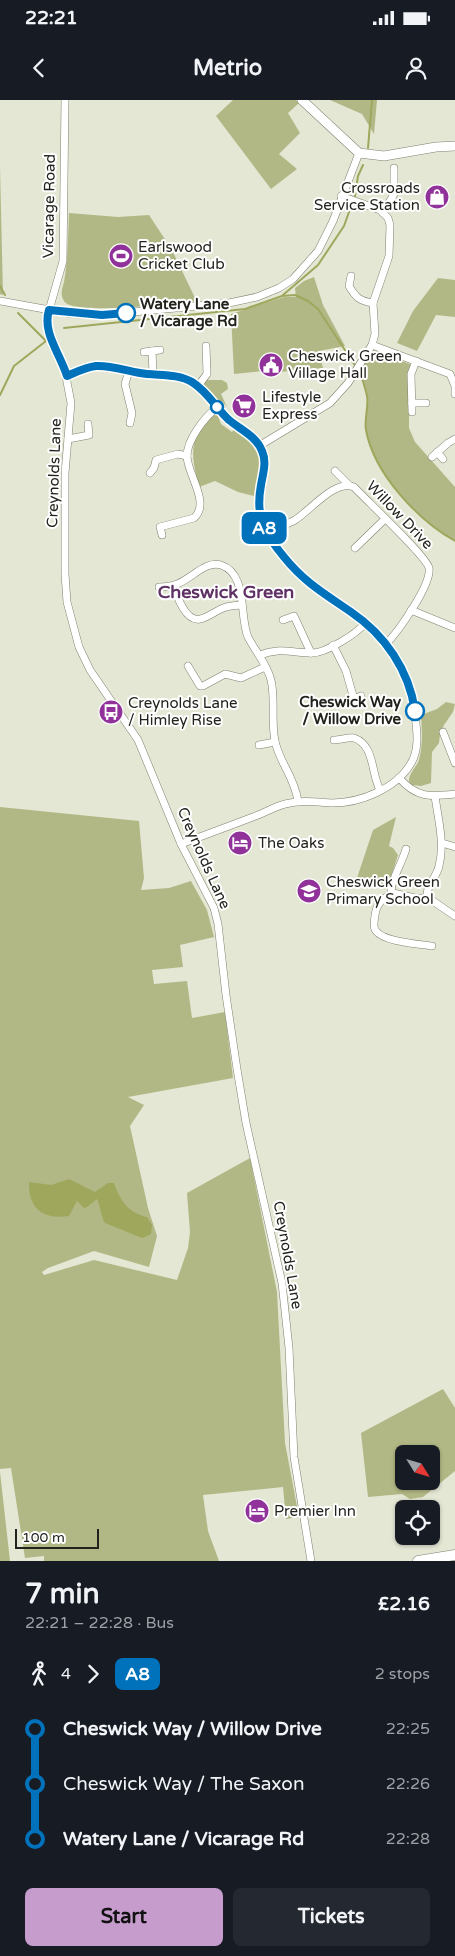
<!DOCTYPE html>
<html lang="en">
<head>
<meta charset="utf-8">
<style>
	:root { --surface:#171b24; --page:#242831; --text:#f1f3f6; --muted:#9ea1a6; --accent:#c69ccd }
	body { margin:0; font-family:"Varela Round",sans-serif; background:var(--page); color:var(--text); height:100vh; display:flex; flex-direction:column; font-size:19px; white-space:nowrap }
	* { box-sizing:border-box; margin:0 }
	p { font-size:16px; color:var(--muted) }
	.icon { flex:none; width:28px; height:28px; fill:none; stroke:currentColor; stroke-width:2; stroke-linecap:round; stroke-linejoin:round }
	.map { position:relative; height:1461px; overflow:hidden }
	.drawer { display:flex; flex-direction:column; background:var(--surface); flex:1 }
	.drawer>* { flex:none }
	.badge { padding:0 10px; border-radius:8px; font-size:18px; line-height:32px }
	.needle { width:32px; rotate:127deg }
	.tools { position:absolute; left:395px; top:1345px; display:grid; gap:10px }
	.tools a { display:grid; place-items:center; width:45px; height:45px; border-radius:8px; background:var(--surface); box-shadow:0 1px 4px #0004; font-size:25px }
	.scale { position:absolute; left:15px; bottom:12px; width:84px; box-sizing:border-box; padding-left:5px; border:2px solid #22231c; border-top:0; font-size:14px; line-height:18px; white-space:nowrap; color:#22231c; -webkit-text-stroke:4px #fff; paint-order:stroke }
	.map>.badge { position:absolute; translate:-50% -50%; box-shadow:0 0 0 2px #fff }
	.legs { display:flex; align-items:center; gap:8px; height:55px; padding:0 25px; font-size:16px }
	.legs p { margin-inline-start:auto }
	.headline { display:flex; align-items:center; justify-content:space-between; height:85px; padding:0 25px }
	h1 { font-size:28px; font-weight:700; line-height:38px }
	.primary-button { display:flex; gap:10px; margin-top:auto; padding:10px 25px }
	.primary-button a { flex:1; height:58px; border-radius:8px; background:var(--accent); color:#111; font-size:20px; font-weight:700; line-height:58px; text-align:center }
	.primary-button a+a { background:var(--page); color:var(--text) }
	ul { padding:0 25px; list-style:none }
	li { display:flex; align-items:center; gap:18px; height:55px; font-size:19px }
	li i { display:grid; place-items:center; width:8px; height:100%; margin:0 6px; background:currentColor }
	li i::after { content:''; width:12px; height:12px; margin:-6px; border:4px solid; border-radius:50%; background:var(--surface) }
	li p { margin-inline-start:auto }
	li:first-child i { background:linear-gradient(#0000 50%,currentColor 0) }
	li:last-child i { background:linear-gradient(currentColor 50%,#0000 0) }
	.status { display:flex; justify-content:space-between; align-items:center; height:35px; padding:0 25px; background:var(--surface); direction:ltr }
	.status svg { height:14px; fill:currentColor }
	header { display:flex; justify-content:space-between; align-items:center; height:65px; padding:0 25px; background:var(--surface); font-size:22px; font-weight:700 }
	.map>svg:first-child { display:block }
	.green { fill:#b2b885; fill-rule:evenodd }
	.water { fill:#9fa75c }
	.lines { fill:none; stroke-linecap:round; stroke-linejoin:round }
	.stream { stroke:#9fa75c; stroke-width:2 }
	.minor-casing { stroke:#7e816f; stroke-width:8 }
	.major-casing { stroke:#7e816f; stroke-width:10 }
	.highway-casing { stroke:#7e816f; stroke-width:11 }
	.minor { stroke:#fff; stroke-width:7 }
	.major { stroke:#fff; stroke-width:9 }
	.highway { stroke:#fff; stroke-width:10 }
	.line-1-casing { stroke:#fff; stroke-width:11 }
	.line-1 { stroke:#0072bc; stroke-width:8 }
	.stop-1-dot { fill:#fff; stroke:#0072bc; stroke-width:2.5 }
	.labels { text-anchor:middle; dominant-baseline:central; stroke-width:4; stroke-linejoin:round; paint-order:stroke }
	.poi-label { font-size:15px; fill:#22231c; stroke:#fff; text-anchor:start }
	.street-label { font-size:15px; fill:#22231c; stroke:#fff }
	.stop-label { font-size:15px; font-weight:bold; fill:#22231c; stroke:#fff; text-anchor:start }
	.quarter-label { font-size:18px; font-weight:bold; fill:#5f3164; stroke:#fff }
</style>
</head>
<body>
<div class="status"><b>22:21</b><svg viewBox="0 0 49 12"><path d="M0 12V9h3v3zM5 12V6h3v6zM10 12V3h3v9zM15 12V0h3v12zM26 1h20v11H26zM47 4h2v5h-2z"/></svg></div>
<header><svg class="icon" aria-label="back" viewBox="0 0 24 24"><path d="M15 5l-7 7 7 7"/></svg>Metrio<svg class="icon" aria-label="person" viewBox="0 0 24 24"><circle cx="12" cy="8" r="4"/><path d="M4 21q1-7 8-7t8 7"/></svg></header>
<div class="map">
<svg width="455" height="1461" viewBox="0 0 455 1461">
	<rect width="100%" height="100%" fill="#e4e7d4"/>
	<g class="green">
		<polygon points="233,0 296,0 299,3 288,13 300,33 279,54 297,69 271,89 216,16"/>
		<polygon points="330,0 377,0 374,34 362,14"/>
		<polygon points="0,67 3,195 0,194"/>
		<path d="M69,113L118,117L149,115L172,150L197,202C177,203 72,216 64,201C60,195 62,189 64,182C68,159 68,137 69,113Z"/>
		<polygon points="314,177 323,205 345,246 319,251 323,268 280,272 278,258 262,261 263,271 234,274 231,214 284,197 296,197 295,188 304,181"/>
		<polygon points="438,178 455,180 455,217 436,215 417,251 397,243 413,211"/>
		<path d="M374,250L412,265L409,270V328L415,342L455,387V441C420,422 372,372 366,331C364,319 368,307 367,296C366,287 362,279 359,270Z"/>
		<polygon points="207,280 222,280 227,283 228,289 221,294 227,307 222,301 218,303 205,288 203,285"/>
		<path d="M214,315L218,316L221,324L232,332L234,329C266,351 263,360 254,396L238,392L215,381L199,387C192,360 186,334 214,315Z"/>
		<path d="M446,602L455,604L453,612L444,625L440,634L439,643L432,652L431,683L421,686L412,685L409,681C409,673 416,668 419,660C423,646 422,629 421,615L437,609Z"/>
		<polygon points="0,707 139,721 144,778 141,790 169,788 191,781 207,810 214,837 180,845 183,867 152,870 154,884 187,881 192,918 225,912 233,978 128,997 144,1005 130,1026 148,1108 157,1136 149,1167 94,1151 48,1168 42,1172 44,1175 94,1160 177,1180 188,1148 190,1132 187,1093 250,1058 277,1192 285,1343 299,1417 286,1419 283,1387 203,1395 208,1431 219,1461 44,1461 44,1456 25,1458 11,1368 0,1369"/>
		<polygon points="396,717 389,746 393,748 398,755 387,789 356,781 373,730"/>
		<path d="M443,1289L455,1308V1371L423,1397L410,1399L402,1394L368,1397L361,1333ZM404,1354H431V1381H404Z"/>
		<polygon points="0,1372 10,1461 0,1461"/>
	</g>
	<path class="water" d="M69,1079L95,1092L108,1083H114C120,1100 128,1113 147,1117L152,1125L151,1134L142,1138L105,1123C100,1115 101,1107 97,1099L87,1107L84,1108L77,1101L69,1116C44,1120 28,1109 29,1082L51,1085Z"/>
	<g class="lines">
		<g class="stream">
			<polyline points="368,48 372,0"/>
			<polyline points="355,96 358,76 363,65"/>
			<polyline points="0,186 5,195"/>
			<polyline points="283,195 318,165 344,126 349,112"/>
			<polyline points="64,228 245,209 282,196 295,195 308,201 318,209 356,267"/>
			<path d="M359,270C362,278 365,287 367,296C369,307 364,319 366,330C374,374 418,420 455,441"/>
			<polyline points="0,295 14,266 46,241 18,213"/>
		</g>
		<defs>
			<g id="minor">
				<polyline points="65,0 63,161 46,221 48,231 64,266 71,303 65,373 65,474 67,502 79,547 90,570 138,640 181,744 214,808 218,824 226,895 237,969 246,1023 282,1183 289,1248 294,1357 311,1461"/>
				<polyline points="383,113 394,94 394,68"/>
				<path d="M351,176L349,186C356,198 360,201 373,203"/>
				<polyline points="0,201 72,214 101,215 229,203 257,197 279,188 293,179 318,151 333,121 359,53"/>
				<polyline points="372,245 450,274 455,286 455,294"/>
				<polyline points="152,251 153,274"/>
				<polyline points="144,252 160,250"/>
				<polyline points="129,271 125,284 132,313 130,323"/>
				<path d="M67,276C76,273 86,268 95,266C111,264 126,271 142,273C158,276 177,274 192,282C209,292 217,310 231,322C243,332 259,338 263,355C265,363 263,372 262,380C257,403 259,422 272,441C281,455 293,470 306,481C320,493 336,501 352,512C387,537 409,572 415,615C417,631 420,650 410,665C395,689 360,703 332,703C315,702 301,700 285,704C274,707 264,713 253,717C229,726 205,735 181,744"/>
				<polyline points="198,286 207,274 206,246"/>
				<polyline points="412,303 426,303"/>
				<polyline points="412,312 411,274 416,261"/>
				<polyline points="68,339 89,335 88,324"/>
				<polyline points="259,346 330,303 348,283 372,245 375,234 373,203 389,156 390,125 388,118 380,110 341,96"/>
				<polyline points="437,352 443,359"/>
				<polyline points="432,357 448,343 455,339"/>
				<polyline points="335,371 349,385"/>
				<polyline points="150,373 154,368 156,360 178,354 187,356"/>
				<path d="M266,432C275,427 287,425 295,420C311,410 335,379 354,387C366,400 427,457 429,468C432,484 398,532 386,544"/>
				<path d="M162,435L160,427L194,418C211,403 187,374 187,356C187,340 205,316 217,308"/>
				<polyline points="355,448 385,419"/>
				<path d="M175,485C176,494 178,500 183,508C197,531 208,513 226,507C231,506 237,505 242,505"/>
				<path d="M159,487C165,487 172,486 177,484C191,479 206,460 221,465C248,474 239,516 248,537C255,551 267,564 271,580C276,601 270,626 276,645C282,666 294,677 298,701"/>
				<polyline points="411,510 455,528"/>
				<polyline points="283,520 294,516 311,553"/>
				<polyline points="333,545 346,571 354,599"/>
				<path d="M260,555C279,547 291,553 311,553C324,554 357,534 365,523"/>
				<polyline points="188,566 200,586 203,586 225,574 241,578 265,567"/>
				<polyline points="345,603 361,596"/>
				<polyline points="443,632 455,663"/>
				<path d="M334,640C340,640 349,637 354,638C375,645 371,674 380,690"/>
				<polyline points="259,645 275,642"/>
				<path d="M399,678C417,698 430,697 455,694"/>
				<path d="M435,696C438,719 445,743 439,766C437,777 426,785 427,797L455,816"/>
				<polyline points="442,743 455,747"/>
				<path d="M393,793L391,790C393,776 402,763 406,749"/>
				<path d="M427,797L419,799L393,793C382,799 376,804 375,816C374,821 373,828 376,831C384,842 419,844 432,846"/>
			</g>
			<polyline id="major" points="302,0 359,53 384,56 436,47 455,46"/>
			<polyline id="highway" points="418,1461 455,1455"/>
		</defs>
		<use href="#minor" class="minor-casing"/>
		<use href="#major" class="major-casing"/>
		<use href="#highway" class="highway-casing"/>
		<use href="#minor" class="minor"/>
		<use href="#major" class="major"/>
		<use href="#highway" class="highway"/>
	</g>
	<g class="lines">
		<defs>
			<path id="line-1" d="M126,213L102,215L49,210C42,233 60,253 67,276C76,272 86,267 96,266C111,265 126,271 140,273C157,276 177,273 192,282C208,292 216,308 229,320C241,330 256,336 262,351C267,362 263,373 261,385C255,417 264,433 284,457C305,483 325,494 351,512C385,535 409,570 415,611"/>
		</defs>
		<use href="#line-1" class="line-1-casing"/>
		<use href="#line-1" class="line-1"/>
	</g>
	<defs>
		<symbol id="shop-disc" viewBox="-11 -11 22 22"><circle r="9.5" fill="#91319a" stroke="#fff"/><path d="M-5-2.5h2.3a2.7 3.5 0 0 1 5.4 0H5L5.5 6h-11ZM-1.5-2.5h3a1.5 2.3 0 0 0-3 0Z" fill="#fff"/></symbol>
		<symbol id="stadium-disc" viewBox="-11 -11 22 22"><circle r="9.5" fill="#91319a" stroke="#fff"/><path d="M0-5a6.5 5 0 1 0 0 10a6.5 5 0 1 0 0-10ZM-3.5-1.8h7v3.6h-7Z" fill="#fff"/></symbol>
		<symbol id="civic-disc" viewBox="-11 -11 22 22"><circle r="9.5" fill="#91319a" stroke="#fff"/><path d="M-.6-6.5H3V-4.5H.6V-3L4-1V1h2V6H-6V1h2V-1L-.6-3ZM-1.2 2.5V6h2.4V2.5Z" fill="#fff"/></symbol>
		<symbol id="supermarket-disc" viewBox="-11 -11 22 22"><circle r="9.5" fill="#91319a" stroke="#fff"/><path d="M-6-5.5h2.5l.6 2H6L4.5 2H-2.5L-4.4-4H-6ZM-1.5 3.2a1.3 1.3 0 1 0 .1 0ZM3 3.2a1.3 1.3 0 1 0 .1 0Z" fill="#fff"/></symbol>
		<symbol id="bus-disc" viewBox="-11 -11 22 22"><circle r="9.5" fill="#91319a" stroke="#fff"/><path d="M-5-6H5V4H4V6H2V4H-2V6H-4V4H-5ZM-3.5-4V0h7V-4ZM-3.5 1.2v1.5H-2V1.2ZM2 1.2v1.5H3.5V1.2Z" fill="#fff"/></symbol>
		<symbol id="hotel-disc" viewBox="-11 -11 22 22"><circle r="9.5" fill="#91319a" stroke="#fff"/><path d="M-6-4.5h1.5V1H6V5H4.5V3h-9V5H-6ZM-4 0a1.8 1.8 0 1 1 3.6 0ZM.5 0V-2.5h3Q6-2.5 6 0Z" fill="#fff"/></symbol>
		<symbol id="school-disc" viewBox="-11 -11 22 22"><circle r="9.5" fill="#91319a" stroke="#fff"/><path d="M0-5L7-2L0 1L-7-2ZM-4 1L0 2.5L4 1V4Q0 6-4 4Z" fill="#fff"/></symbol>
	</defs>
	<g fill-rule="evenodd">
		<use href="#shop-disc" x="423" y="83" width="28" height="28"/>
		<use href="#stadium-disc" x="107" y="142" width="28" height="28"/>
		<use href="#civic-disc" x="257" y="251" width="28" height="28"/>
		<use href="#supermarket-disc" x="230" y="292" width="28" height="28"/>
		<use href="#bus-disc" x="97" y="598" width="28" height="28"/>
		<use href="#hotel-disc" x="226" y="729" width="28" height="28"/>
		<use href="#school-disc" x="295" y="777" width="28" height="28"/>
		<use href="#hotel-disc" x="243" y="1397" width="28" height="28"/>
	</g>
	<g class="stop-1-dot">
		<circle cx="126" cy="213" r="9"/>
		<circle cx="217" cy="307" r="6"/>
		<circle cx="415" cy="611" r="9"/>
	</g>
	<g class="labels">
		<g class="poi-label">
			<text x="420" y="88" text-anchor="end">Crossroads<tspan x="420" dy="17">Service Station</tspan></text>
			<text x="138" y="147">Earlswood<tspan x="138" dy="17">Cricket Club</tspan></text>
			<text x="288" y="256">Cheswick Green<tspan x="288" dy="17">Village Hall</tspan></text>
			<text x="262" y="297">Lifestyle<tspan x="262" dy="17">Express</tspan></text>
			<text x="128" y="603">Creynolds Lane<tspan x="128" dy="17">/ Himley Rise</tspan></text>
			<text x="258" y="743">The Oaks</text>
			<text x="326" y="782">Cheswick Green<tspan x="326" dy="17">Primary School</tspan></text>
			<text x="274" y="1411">Premier Inn</text>
		</g>
		<g class="street-label">
			<text transform="translate(49 106) rotate(-89)">Vicarage Road</text>
			<text transform="translate(54 373) rotate(-88)">Creynolds Lane</text>
			<text transform="translate(400 415) rotate(46)">Willow Drive</text>
			<text transform="translate(204 758) rotate(66)">Creynolds Lane</text>
			<text transform="translate(288 1155) rotate(80)">Creynolds Lane</text>
		</g>
		<g class="stop-label">
			<text x="140" y="204">Watery Lane<tspan x="140" dy="17">/ Vicarage Rd</tspan></text>
			<text x="401" y="602" text-anchor="end">Cheswick Way<tspan x="401" dy="17">/ Willow Drive</tspan></text>
		</g>
		<g class="quarter-label">
			<text x="226" y="492">Cheswick Green</text>
		</g>
	</g>
</svg>
<div class="tools">
<a><svg class="needle" viewBox="-14 -14 28 28"><path d="M0-13l5 13h-10z" fill="#e53935"/><path d="M0 13l5-13h-10z" fill="#9ea1a6"/></svg></a>
<a><svg class="icon" aria-label="locate" viewBox="0 0 24 24"><circle cx="12" cy="12" r="6"/><path d="M12 2v4M12 18v4M2 12h4M18 12h4"/></svg></a>
</div>
<div class="scale">100 m</div>
<b class="badge" style="left:264px;top:428px;background:#0072bc;color:#fff">A8</b>
</div>
<section class="drawer">
<div class="headline"><div><h1>7 min</h1><p>22:21 – 22:28 · Bus</p></div><b>£2.16</b></div>
<div class="legs"><svg class="icon" aria-label="walk" viewBox="0 0 24 24"><circle cx="13" cy="4" r="2"/><path d="M13 8l-2 6 4 7M11 14l-3 7M7 12l3-4h3l4 4"/></svg>4<svg class="icon" aria-label="forward" viewBox="0 0 24 24"><path d="M9 5l7 7-7 7"/></svg><b class="badge" style="background:#0072bc;color:#fff">A8</b><p>2 stops</p></div>
<ul>
<li><i style="color:#0072bc"></i><b>Cheswick Way / Willow Drive</b><p>22:25</p></li>
<li><i style="color:#0072bc"></i><span>Cheswick Way / The Saxon</span><p>22:26</p></li>
<li><i style="color:#0072bc"></i><b>Watery Lane / Vicarage Rd</b><p>22:28</p></li>
</ul>
<div class="primary-button"><a>Start</a><a>Tickets</a></div>
</section>
</body>
</html>
